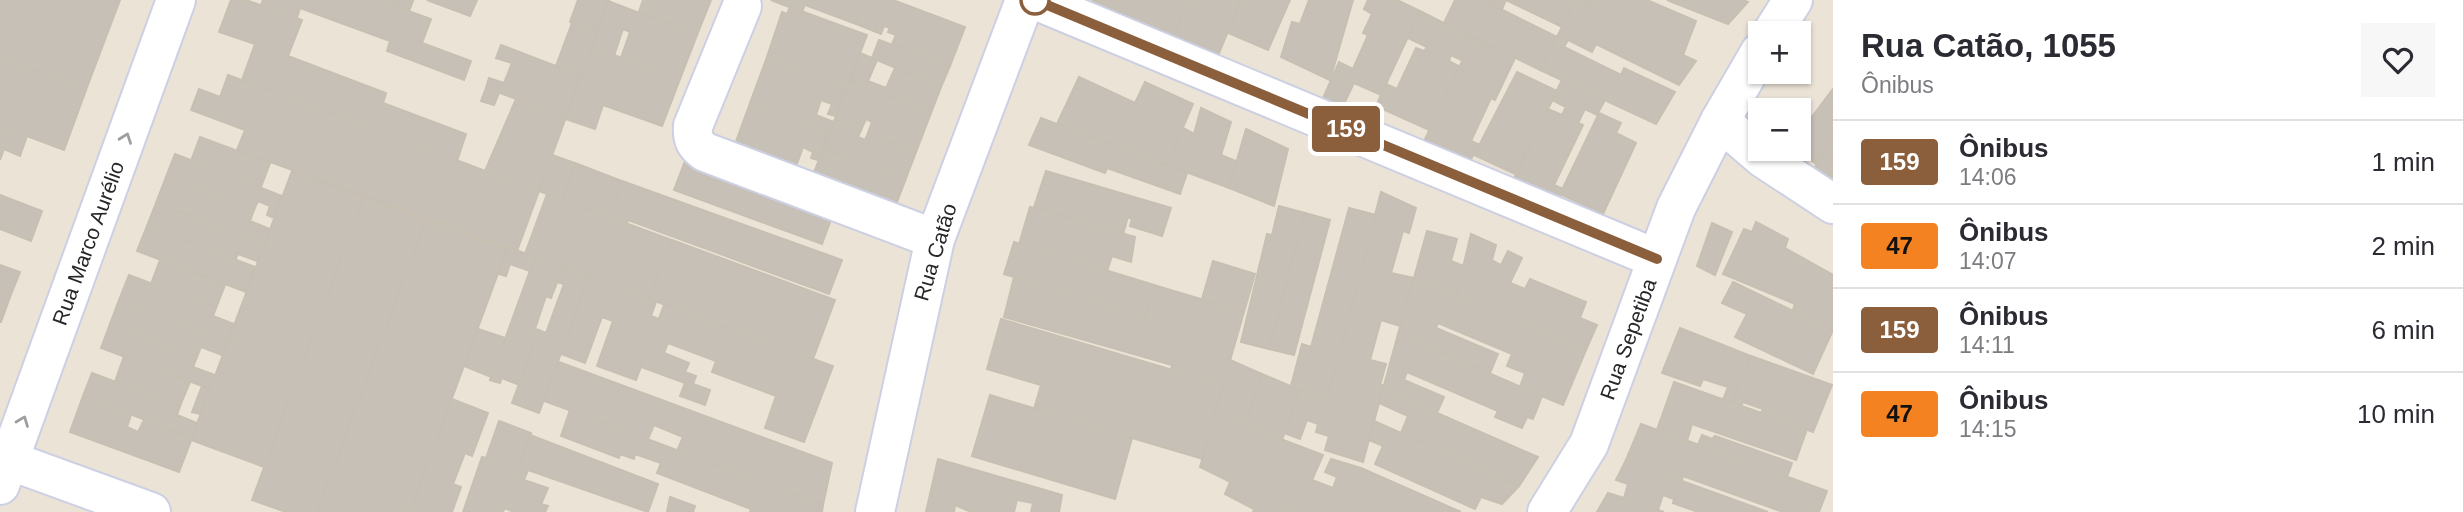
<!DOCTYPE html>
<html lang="pt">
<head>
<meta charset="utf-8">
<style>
	:root { --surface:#fff; --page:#f7f7f7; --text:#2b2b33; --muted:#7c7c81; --line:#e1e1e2 }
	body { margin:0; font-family:Helvetica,sans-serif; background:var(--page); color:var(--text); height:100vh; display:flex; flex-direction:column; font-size:26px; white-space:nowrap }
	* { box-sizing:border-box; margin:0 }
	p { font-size:23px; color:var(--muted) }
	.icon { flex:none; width:38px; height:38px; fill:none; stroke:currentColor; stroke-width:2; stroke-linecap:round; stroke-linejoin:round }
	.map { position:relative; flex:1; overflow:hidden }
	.sheet { display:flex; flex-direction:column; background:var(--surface); width:630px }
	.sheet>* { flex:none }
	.badge { padding:0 14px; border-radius:5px; font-size:24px; line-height:46px }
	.fabs { position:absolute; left:1748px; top:21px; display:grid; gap:14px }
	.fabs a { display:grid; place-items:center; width:63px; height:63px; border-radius:0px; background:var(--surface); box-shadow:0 2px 5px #0004; font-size:35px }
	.map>.badge { position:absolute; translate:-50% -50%; box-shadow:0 0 0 4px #fff }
	.round { display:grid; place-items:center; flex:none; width:74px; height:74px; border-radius:0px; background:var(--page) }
	.summary { display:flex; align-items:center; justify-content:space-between; height:119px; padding:0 28px }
	h1 { font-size:33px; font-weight:700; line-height:52px }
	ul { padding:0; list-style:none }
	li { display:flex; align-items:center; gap:21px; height:84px; padding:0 28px; border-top:2px solid var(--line) }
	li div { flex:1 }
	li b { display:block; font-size:26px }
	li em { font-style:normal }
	li .badge { min-width:77px; font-weight:700; text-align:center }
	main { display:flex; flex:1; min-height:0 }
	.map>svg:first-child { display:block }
	.building { fill:#c7c0b7; stroke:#c7bfb1; stroke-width:2 }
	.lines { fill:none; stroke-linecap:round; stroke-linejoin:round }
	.minor-casing { stroke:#ccd0e3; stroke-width:42 }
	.minor { stroke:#fff; stroke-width:38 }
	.oneway { stroke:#9e9e9e }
	.line-casing { stroke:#fff; stroke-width:16 }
	.line { stroke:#8b5e3c; stroke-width:10 }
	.stop-dot { fill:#fff; stroke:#8b5e3c; stroke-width:3.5 }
	.labels { text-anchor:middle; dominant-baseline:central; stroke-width:6; stroke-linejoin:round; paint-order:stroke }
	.street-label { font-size:21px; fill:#272727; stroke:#fff }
</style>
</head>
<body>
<main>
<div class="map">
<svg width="1833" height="512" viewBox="0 0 1833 512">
	<rect width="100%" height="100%" fill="#ece3d7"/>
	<g class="building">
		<polygon points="0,0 120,0 86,90 0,57"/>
		<polygon points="231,0 246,0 302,20 288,56 386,93 383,103 466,134 457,161 242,80 255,44 219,32"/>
		<polygon points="263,0 378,0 431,19 422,43 471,61 464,80 387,51 390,41 300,8 297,18 261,5"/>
		<polygon points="378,0 409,0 413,1 409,11"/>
		<polygon points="427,0 477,0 470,16"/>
		<polygon points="578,0 609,0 597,32 570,22"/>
		<polygon points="643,0 711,0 697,35 639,12"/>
		<polygon points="771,0 807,0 802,12"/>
		<polygon points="807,0 866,0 856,24 805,5"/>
		<polygon points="866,0 893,0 965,27 950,66 892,44 896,35 888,32 890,28 884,26 881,34 856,24"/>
		<polygon points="1092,0 1189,0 1173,38"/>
		<polygon points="1189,0 1241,0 1217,58 1173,38"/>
		<polygon points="1241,0 1290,0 1268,50 1228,33"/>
		<polygon points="1309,0 1353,0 1330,80 1281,57 1292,22 1300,24"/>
		<polygon points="1368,0 1397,0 1420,11 1381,95 1354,83 1339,114 1320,105 1339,62 1353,69 1368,35 1363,33 1372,14 1364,9"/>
		<polygon points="1455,0 1483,0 1557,37 1540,70 1444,23"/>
		<polygon points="1483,0 1575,0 1562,27 1506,0 1502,9"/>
		<polygon points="1575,0 1647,0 1696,21 1683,55"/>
		<polygon points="1575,0 1683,55 1696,61 1679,85 1596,44 1592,52 1558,35"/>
		<polygon points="1667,0 1743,0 1748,2 1728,24"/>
		<polygon points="608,1 697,35 680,79 621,58 630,32 623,29 614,56 592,47"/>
		<polygon points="790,7 867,35 846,89 767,57 782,12 787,14"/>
		<polygon points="1420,11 1473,38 1463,61 1451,55 1449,61 1460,67 1429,130 1376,106 1386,84 1397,89 1416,48 1424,51 1427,47 1408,38"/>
		<polygon points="572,23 597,32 582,76 556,66"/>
		<polygon points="1558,35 1568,40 1564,47 1621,75 1624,68 1675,92 1656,124 1540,70"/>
		<polygon points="1473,38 1515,58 1495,100 1491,98 1471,141 1478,144 1465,173 1419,152"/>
		<polygon points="879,40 950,66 941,87 872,58"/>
		<polygon points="501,45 582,76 566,117 486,88 489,78 504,83 512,63 496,58"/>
		<polygon points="592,47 680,79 662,126 603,105 595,129 565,119"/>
		<polygon points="860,53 877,60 868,81 886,88 895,68 941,87 931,113 850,80"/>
		<polygon points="0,57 86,90 64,150 0,126"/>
		<polygon points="767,57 846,89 836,116 828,114 832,104 821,100 816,115 834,122 828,134 750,103"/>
		<polygon points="1517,72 1557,91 1515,174 1474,155"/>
		<polygon points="228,75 539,191 517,251 237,150 245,130 191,110 199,89 220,97"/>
		<polygon points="1079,77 1135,103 1145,82 1193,104 1167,165 1057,124"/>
		<polygon points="850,80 931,113 916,152 868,133 872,122 866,119 861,130 835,119"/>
		<polygon points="1562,80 1605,100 1597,115 1585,109 1578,123 1583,125 1554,185 1563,189 1551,213 1507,193 1548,109 1562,115 1566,107 1552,100"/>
		<polygon points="486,88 499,93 494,105 481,101"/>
		<polygon points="1833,89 1833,133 1816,164 1796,149 1799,149 1799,134"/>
		<polygon points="516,99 566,117 539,191 485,171"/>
		<polygon points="750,103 828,134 818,160 811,158 813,152 803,147 793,175 733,150"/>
		<polygon points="1201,108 1231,122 1221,155 1236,161 1229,188 1167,165 1183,128 1194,134"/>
		<polygon points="1599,113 1621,123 1616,133 1636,143 1603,214 1560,194"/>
		<polygon points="1041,118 1187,173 1180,194 1107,168 1105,173 1029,145"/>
		<polygon points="835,119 861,130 858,137 865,140 868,133 916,152 905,181 824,148"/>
		<polygon points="0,126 27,136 20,156 4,149 0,160"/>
		<polygon points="1246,129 1288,149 1274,206 1229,188"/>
		<polygon points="1833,133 1833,179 1814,169"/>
		<polygon points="200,137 270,163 261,187 191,161"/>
		<polygon points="824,148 905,181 892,215 810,182"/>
		<polygon points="175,154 282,196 274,218 267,215 270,206 258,201 254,210 166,177"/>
		<polygon points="552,155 575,163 562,200 539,191"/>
		<polygon points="685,161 833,214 822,244 674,190"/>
		<polygon points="575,163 622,181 609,218 562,200"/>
		<polygon points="292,171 364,197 264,467 191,440"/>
		<polygon points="1046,171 1171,208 1162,236 1130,226 1132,219 1128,217 1123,234 1034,207"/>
		<polygon points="166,177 254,210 250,221 270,229 264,244 156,203"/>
		<polygon points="622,181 842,260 829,294 628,220 627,224 609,218"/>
		<polygon points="1381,192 1416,208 1409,233 1403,231 1391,273 1414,278 1400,326 1381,320 1370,360 1386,364 1380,385 1384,385 1363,462 1325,450 1329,436 1316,432 1318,424 1307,420 1300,439 1284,433 1300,390 1327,400"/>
		<polygon points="547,194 672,240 649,299 525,254"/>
		<polygon points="0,195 42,211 31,241 0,229"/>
		<polygon points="364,197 426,220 317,512 286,512 252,500"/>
		<polygon points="156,203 264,244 257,261 238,254 235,260 147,226"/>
		<polygon points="1279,206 1305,213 1269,349 1241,342 1267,234 1272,235"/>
		<polygon points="1030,207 1135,237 1131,262 1112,256 1107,271 1019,244"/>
		<polygon points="1349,208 1376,215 1327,400 1291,386 1302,344 1311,347"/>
		<polygon points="1305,213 1330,220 1294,355 1269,349"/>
		<polygon points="426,220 507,249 410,512 317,512"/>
		<polygon points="1756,222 1788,239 1785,248 1833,275 1833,330 1793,310 1795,304 1723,274 1744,229 1752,232"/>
		<polygon points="1712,223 1732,232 1715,275 1697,266"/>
		<polygon points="147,226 255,267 246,292 137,251"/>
		<polygon points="1427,231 1457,239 1451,261 1464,266 1456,296 1414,278"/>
		<polygon points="1471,234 1496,245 1492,260 1501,265 1508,251 1522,258 1510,283 1525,289 1530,279 1586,302 1580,318 1597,325 1586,350 1456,296"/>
		<polygon points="672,240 835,300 813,359 649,299"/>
		<polygon points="1014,242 1154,285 1145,317 1004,274"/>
		<polygon points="508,247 535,257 530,271 510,264 506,276 499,274"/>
		<polygon points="535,257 563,267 551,298 546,296 535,329 539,330 519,385 502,378 500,383 490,380"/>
		<polygon points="160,260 225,285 216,308 151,284"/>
		<polygon points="1213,261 1255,274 1244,312 1202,299"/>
		<polygon points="0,265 20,272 10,297 0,293"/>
		<polygon points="563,267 589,277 539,413 512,403 539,330 546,333 564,284 557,282"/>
		<polygon points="129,275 216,308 213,316 234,324 227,342 119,300"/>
		<polygon points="589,277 656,302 651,316 659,319 636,380 597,366 613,321 602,317 585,363 561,354"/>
		<polygon points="1014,277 1145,317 1154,285 1244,312 1223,385 1171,370 1172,365 1004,317"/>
		<polygon points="1414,278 1586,350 1563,405 1520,387 1525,373 1507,366 1512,354 1438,323 1436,328 1498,354 1490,373 1398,334"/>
		<polygon points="1733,282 1833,330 1813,374 1735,337 1747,314 1722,303"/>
		<polygon points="0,293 10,297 1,322 0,322"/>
		<polygon points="119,300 227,342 222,355 201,347 197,357 110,324"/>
		<polygon points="664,305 833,366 804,442 765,428 776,396 712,372 716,361 668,343 664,353 689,363 685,372 696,376 693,384 710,390 705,405 680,396 685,383 641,367"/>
		<polygon points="1001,319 1223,385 1203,459 1034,409 1041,385 987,369"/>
		<polygon points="110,324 197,357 193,367 215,375 210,389 101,348"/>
		<polygon points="1680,328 1751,356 1732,403 1723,400 1728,387 1703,379 1700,386 1662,373"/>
		<polygon points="478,329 505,338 491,377 464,366"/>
		<polygon points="1398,334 1542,396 1533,419 1527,417 1522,428 1495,417 1498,411 1407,372 1404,380 1444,397 1437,413 1383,389"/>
		<polygon points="124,356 190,382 180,406 115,382"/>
		<polygon points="1751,356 1832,385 1813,432 1761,413 1763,409 1743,402 1741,406 1732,403"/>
		<polygon points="1230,360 1262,374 1245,425 1215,414"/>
		<polygon points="559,362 832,463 823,505 677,451 683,437 654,425 648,439 544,401"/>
		<polygon points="92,373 180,406 177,415 197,423 192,438 83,396"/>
		<polygon points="1262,374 1300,390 1282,440 1245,425"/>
		<polygon points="1674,382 1807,429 1796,460 1692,424 1687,441 1657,430"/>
		<polygon points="202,386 210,389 200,414 192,412"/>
		<polygon points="1383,389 1437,413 1538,457 1519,486 1401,433 1408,416 1379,403"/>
		<polygon points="990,395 1132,438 1115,499 972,456"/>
		<polygon points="83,396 131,415 127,427 138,432 144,420 192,438 179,472 70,432"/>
		<polygon points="452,399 488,413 472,456 465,453 453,484 461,487 452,512 410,512"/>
		<polygon points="570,410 823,505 822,512 750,512 751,509 657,473 661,463 635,454 634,459 620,454 619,458 561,436"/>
		<polygon points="1215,414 1323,455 1312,480 1333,488 1337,477 1325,472 1331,459 1361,468 1461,512 1291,512 1200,467"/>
		<polygon points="499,421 531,433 503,512 463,512 482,457 486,458"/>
		<polygon points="1374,421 1401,433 1519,486 1502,504 1481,497 1475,509 1375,464 1383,446 1369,440"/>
		<polygon points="1641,424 1827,491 1819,512 1783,512 1683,476 1682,481 1626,460"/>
		<polygon points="530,435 658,484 648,512 528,470 524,480 548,488 541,504 548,506 545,512 514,512 504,508"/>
		<polygon points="1702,435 1712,439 1715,436 1792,463 1787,477 1698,445"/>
		<polygon points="938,459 1062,495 1059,512 1031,512 1033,503 1017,500 1014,512 971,512 955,505 954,512 926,512"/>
		<polygon points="1626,460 1682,481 1768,512 1698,512 1673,503 1674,499 1663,495 1658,510 1624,498 1628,484 1616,480"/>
		<polygon points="1230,482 1291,512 1253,512 1254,509 1225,494"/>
		<polygon points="1608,493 1624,498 1664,512 1597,512"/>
		<polygon points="670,497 695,506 693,512 667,512"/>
	</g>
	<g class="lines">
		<defs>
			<g id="minor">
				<polyline points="1035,0 1657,259"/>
				<path d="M742,6L693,126C692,139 695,145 705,152L935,239"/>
				<polyline points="1772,33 1793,0"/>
				<polyline points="1720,121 1763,158 1833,204"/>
				<polyline points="0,457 151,512"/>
				<polyline points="0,485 176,0"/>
				<polyline points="875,512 935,239 1025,0"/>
				<polyline points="1547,512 1589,444 1676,208 1720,121 1760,52"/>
			</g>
		</defs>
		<use href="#minor" class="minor-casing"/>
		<use href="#minor" class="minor"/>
	</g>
	<defs><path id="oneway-chevron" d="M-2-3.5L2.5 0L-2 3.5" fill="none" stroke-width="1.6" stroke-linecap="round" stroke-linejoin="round" transform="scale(1.75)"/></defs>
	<g class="oneway">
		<use href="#oneway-chevron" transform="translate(126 138) rotate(-70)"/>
		<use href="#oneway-chevron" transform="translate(23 421) rotate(-69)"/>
	</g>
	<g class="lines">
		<defs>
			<polyline id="line" points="1035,0 1657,259"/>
		</defs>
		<use href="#line" class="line-casing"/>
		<use href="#line" class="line"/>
	</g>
	<circle class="stop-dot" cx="1035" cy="0" r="14"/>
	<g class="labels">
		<g class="street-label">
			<text transform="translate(88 243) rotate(-70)">Rua Marco Aurélio</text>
			<text transform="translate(935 252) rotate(-73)">Rua Catão</text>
			<text transform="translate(1628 339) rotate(-70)">Rua Sepetiba</text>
		</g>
	</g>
</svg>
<div class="fabs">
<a>+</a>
<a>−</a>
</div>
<b class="badge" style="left:1346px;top:129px;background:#8b5e3c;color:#fff">159</b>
</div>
<section class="sheet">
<div class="summary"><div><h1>Rua Catão, 1055</h1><p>Ônibus</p></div><a class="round"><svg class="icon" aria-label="heart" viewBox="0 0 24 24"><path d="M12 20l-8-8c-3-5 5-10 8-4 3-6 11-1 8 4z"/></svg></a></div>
<ul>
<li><span class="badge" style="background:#8b5e3c;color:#fff">159</span><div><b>Ônibus</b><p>14:06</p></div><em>1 min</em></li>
<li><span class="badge" style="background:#f58220;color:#111">47</span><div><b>Ônibus</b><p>14:07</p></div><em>2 min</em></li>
<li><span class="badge" style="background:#8b5e3c;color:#fff">159</span><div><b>Ônibus</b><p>14:11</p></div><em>6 min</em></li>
<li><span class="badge" style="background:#f58220;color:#111">47</span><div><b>Ônibus</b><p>14:15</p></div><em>10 min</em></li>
</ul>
</section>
</main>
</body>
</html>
